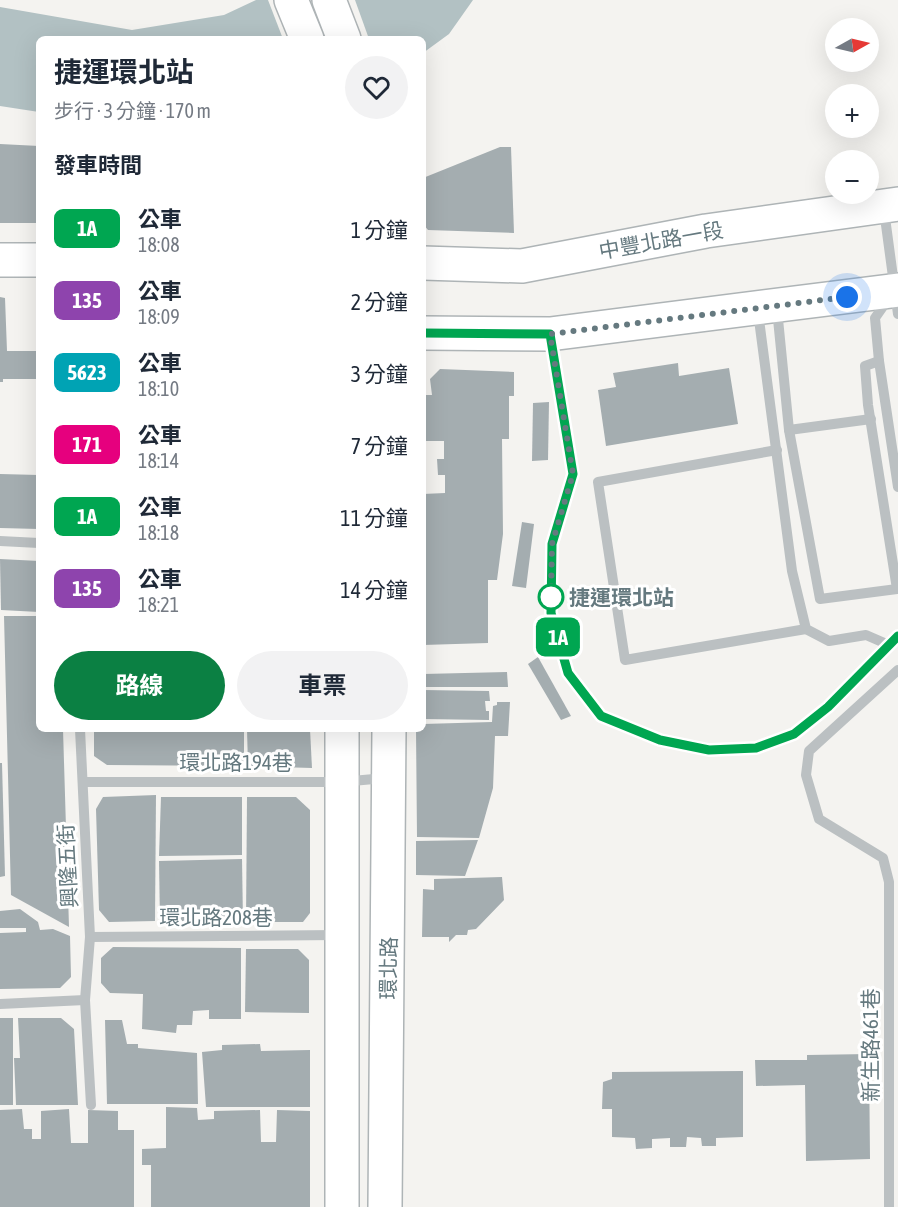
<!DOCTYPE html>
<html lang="zh-TW">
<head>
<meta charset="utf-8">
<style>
	:root { --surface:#fff; --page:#f2f2f3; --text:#1f2937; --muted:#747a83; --accent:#0b8043 }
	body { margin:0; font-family:"Asap Condensed","Noto Sans TC",sans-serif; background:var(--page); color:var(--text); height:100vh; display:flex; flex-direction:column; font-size:22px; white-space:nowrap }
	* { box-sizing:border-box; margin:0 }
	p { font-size:20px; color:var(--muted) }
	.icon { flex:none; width:33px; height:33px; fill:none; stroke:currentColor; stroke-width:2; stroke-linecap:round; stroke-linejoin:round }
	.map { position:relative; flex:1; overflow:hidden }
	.drawer { position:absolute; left:36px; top:36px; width:390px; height:696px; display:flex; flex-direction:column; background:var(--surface); border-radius:9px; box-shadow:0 6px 24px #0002 }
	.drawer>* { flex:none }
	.badge { padding:0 12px; border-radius:9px; font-size:21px; line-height:39px }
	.needle { width:39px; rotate:82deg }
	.buttons { position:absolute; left:825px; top:18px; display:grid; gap:12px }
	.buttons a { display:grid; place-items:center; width:54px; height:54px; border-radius:50%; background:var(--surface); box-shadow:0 6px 24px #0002; font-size:30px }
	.you { position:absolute; width:30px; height:30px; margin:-15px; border:4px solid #fff; border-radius:50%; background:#1a73e8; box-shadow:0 0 0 9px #1a73e833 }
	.map>.badge { position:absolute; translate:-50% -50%; box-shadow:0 0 0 3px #fff }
	h2 { padding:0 18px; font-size:22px; line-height:54px }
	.round { display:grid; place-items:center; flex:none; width:63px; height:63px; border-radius:32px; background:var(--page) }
	.head { display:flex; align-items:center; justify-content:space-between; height:102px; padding:0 18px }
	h1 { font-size:28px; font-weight:700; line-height:45px }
	.action { display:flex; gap:12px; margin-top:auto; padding:12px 18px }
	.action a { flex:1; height:69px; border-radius:36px; background:var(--accent); color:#fff; font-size:24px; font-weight:700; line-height:69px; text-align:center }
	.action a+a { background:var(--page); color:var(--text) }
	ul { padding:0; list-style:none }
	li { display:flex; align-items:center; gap:18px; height:72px; padding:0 18px }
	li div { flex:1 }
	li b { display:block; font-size:22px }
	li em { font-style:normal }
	li .badge { min-width:66px; font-weight:700; text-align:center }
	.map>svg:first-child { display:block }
	.water { fill:#b2c1c3 }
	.pier { fill:#f4f3f0 }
	.building { fill:#a4adb0 }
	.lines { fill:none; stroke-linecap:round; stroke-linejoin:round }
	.major-casing { stroke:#aeb4b6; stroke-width:36 }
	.minor { stroke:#bbc0c2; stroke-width:10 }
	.major { stroke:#fff; stroke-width:33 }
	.line-casing { stroke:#fff; stroke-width:14 }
	.line { stroke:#00a651; stroke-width:9 }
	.walk { stroke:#65797f; stroke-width:6; stroke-dasharray:0 10.8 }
	.stop-dot { fill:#fff; stroke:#00a651; stroke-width:3 }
	.labels { text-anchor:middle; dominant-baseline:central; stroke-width:6; stroke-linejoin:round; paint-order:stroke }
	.street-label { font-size:21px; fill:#65797f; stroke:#fff }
	.stop-label { font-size:21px; font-weight:bold; fill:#65797f; stroke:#fff; text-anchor:start }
</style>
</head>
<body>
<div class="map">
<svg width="898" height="1207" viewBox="0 0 898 1207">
	<rect width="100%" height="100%" fill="#f4f3f0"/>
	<polygon class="water" points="256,0 473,0 449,34 423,53 423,39 39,39 39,112 0,106 0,7 132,30 224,15"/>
	<polygon class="pier" points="268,0 355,0 369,39 283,39"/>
	<g class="building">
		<polygon points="0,144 39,146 39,223 0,223"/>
		<polygon points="500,147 511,147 514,233 428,230 423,224 423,178"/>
		<polygon points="0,297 5,298 7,351 39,351 39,379 3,379 3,382 0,382"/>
		<polygon points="678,363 679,376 729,368 738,424 606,446 598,390 616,387 613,373"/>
		<polygon points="440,369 514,372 514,396 509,396 509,439 502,439 503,534 497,580 488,580 488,643 423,645 423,494 445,493 445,475 438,475 437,459 444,459 444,441 426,441 424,395 432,395 430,379"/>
		<polygon points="549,402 548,460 532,461 533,403"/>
		<polygon points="0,474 39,475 39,529 0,528"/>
		<polygon points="522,522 534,524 526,588 512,586"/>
		<polygon points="0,559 39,561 39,612 1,610"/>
		<polygon points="4,616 39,616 39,729 63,729 69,927 11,895"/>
		<polygon points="538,657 571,716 561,720 528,664"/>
		<polygon points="507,672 508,687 423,687 423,674"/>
		<polygon points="423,690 489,691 490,701 485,701 486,711 489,711 489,720 423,719"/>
		<polygon points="497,702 510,702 508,736 495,736 493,788 479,838 417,837 416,729 423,729 423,724 492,722 493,706 497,705"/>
		<polygon points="94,729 244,729 244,766 107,765 94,756"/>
		<polygon points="247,729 310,729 312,768 248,766"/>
		<polygon points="0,763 2,763 5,876 0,877"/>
		<polygon points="156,795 155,921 109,922 99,910 96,809 103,797"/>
		<polygon points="161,797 242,797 242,855 159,856"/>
		<polygon points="247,797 296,797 310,810 310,913 303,922 246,922"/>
		<polygon points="478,840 465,876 416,875 416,841"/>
		<polygon points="242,859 243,922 160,922 159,861"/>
		<polygon points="502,877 504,900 476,929 468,930 467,935 456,935 449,942 449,937 422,937 423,889 434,890 434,879"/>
		<polygon points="20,909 38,922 40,930 53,929 70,936 71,977 60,988 0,989 0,933 26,932 26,928 0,928 0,911"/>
		<polygon points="113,947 241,948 241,1019 209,1019 209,1010 193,1011 192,1025 177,1025 176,1033 142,1029 143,994 110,993 101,983 101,958"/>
		<polygon points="246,949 298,949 309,960 309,1013 245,1012"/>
		<rect x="0" y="1018" width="13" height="87"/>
		<polygon points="18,1018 61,1018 74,1029 78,1105 16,1105 14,1058 20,1058"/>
		<polygon points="105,1020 122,1020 127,1044 138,1044 138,1048 197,1053 198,1104 107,1104"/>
		<polygon points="260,1044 261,1051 310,1050 310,1107 206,1107 202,1052 222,1050 222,1045"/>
		<polygon points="869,1054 870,1159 806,1161 805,1085 756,1086 755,1060 807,1060 807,1055"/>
		<polygon points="743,1071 743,1137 716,1138 716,1146 702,1146 701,1138 687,1137 686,1147 670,1147 670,1138 652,1139 652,1148 636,1149 635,1138 612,1137 612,1109 602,1109 603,1082 612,1079 612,1072"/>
		<polygon points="166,1107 197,1108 198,1120 214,1119 214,1111 260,1110 261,1142 276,1142 277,1110 310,1111 310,1207 151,1207 151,1165 142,1165 142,1149 166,1148"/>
		<polygon points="22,1109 24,1129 32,1129 32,1139 41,1139 41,1111 69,1109 71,1143 88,1143 88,1110 118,1111 118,1130 134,1130 134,1207 0,1207 0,1110"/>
	</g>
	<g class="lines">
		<defs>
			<g id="major">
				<polyline points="291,0 307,39"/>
				<polyline points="329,0 344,39"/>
				<polyline points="0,260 39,260"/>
				<polyline points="423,263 522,266 706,231 898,204"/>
				<polyline points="423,333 550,334 898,290"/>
				<polyline points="342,1207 342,729"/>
				<polyline points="385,1207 389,729"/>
			</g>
		</defs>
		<use href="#major" class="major-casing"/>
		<g class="minor">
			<polyline points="884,210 898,314"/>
			<polyline points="889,298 875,318 879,361 898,487"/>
			<polyline points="777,309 789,430 820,599 897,589 868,405 865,366 879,361"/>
			<polyline points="758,312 792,571 806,629 829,641 866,635 889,645"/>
			<polyline points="551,336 573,474 552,544 551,613 569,673 601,716 660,740 709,750 756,748 794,734 828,707 898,636"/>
			<polyline points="789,430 871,419"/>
			<polyline points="777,450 598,482 625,660 806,629"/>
			<polyline points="0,541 39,543"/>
			<polyline points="80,729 90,937 85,1000 91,1105"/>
			<polyline points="83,782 341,782 385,778"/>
			<polyline points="90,937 339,935"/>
			<polyline points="0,1004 85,1000"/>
			<polyline points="889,1207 889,882 883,858 819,819 806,775 809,751 898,670"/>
		</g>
		<use href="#major" class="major"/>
	</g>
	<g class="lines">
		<defs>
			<polyline id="line" points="423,333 550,334 573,474 552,544 551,613 568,673 601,716 660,740 709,750 756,748 794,734 828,707 898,636"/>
		</defs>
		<use href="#line" class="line-casing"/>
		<use href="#line" class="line"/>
		<polyline class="walk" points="551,597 552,544 573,474 550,334 847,297"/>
	</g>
	<circle class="stop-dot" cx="551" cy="597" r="12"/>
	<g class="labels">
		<g class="street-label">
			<text transform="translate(661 240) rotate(-10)">中豐北路一段</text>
			<text x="236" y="762">環北路194巷</text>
			<text transform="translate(67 866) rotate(-93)">興隆五街</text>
			<text x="216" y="917">環北路208巷</text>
			<text transform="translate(388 968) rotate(-89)">環北路</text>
			<text transform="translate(870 1045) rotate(-90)">新生路461巷</text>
		</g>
		<g class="stop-label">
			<text x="569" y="597">捷運環北站</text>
		</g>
	</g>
</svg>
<div class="buttons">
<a><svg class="needle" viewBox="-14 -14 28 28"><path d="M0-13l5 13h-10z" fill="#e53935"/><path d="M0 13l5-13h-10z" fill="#747a83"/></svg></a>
<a>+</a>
<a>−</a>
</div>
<div class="you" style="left:847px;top:297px"></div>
<b class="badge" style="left:558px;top:637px;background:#00a651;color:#fff">1A</b>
<section class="drawer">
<div class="head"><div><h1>捷運環北站</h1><p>步行 · 3 分鐘 · 170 m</p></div><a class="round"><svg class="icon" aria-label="heart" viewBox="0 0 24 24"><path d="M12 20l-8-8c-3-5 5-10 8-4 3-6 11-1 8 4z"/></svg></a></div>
<h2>發車時間</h2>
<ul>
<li><span class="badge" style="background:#00a651;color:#fff">1A</span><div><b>公車</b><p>18:08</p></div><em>1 分鐘</em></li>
<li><span class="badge" style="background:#8e44ad;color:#fff">135</span><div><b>公車</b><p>18:09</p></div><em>2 分鐘</em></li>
<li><span class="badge" style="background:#00a3b4;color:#fff">5623</span><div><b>公車</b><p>18:10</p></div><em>3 分鐘</em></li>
<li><span class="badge" style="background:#e6007e;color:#fff">171</span><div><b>公車</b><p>18:14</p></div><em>7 分鐘</em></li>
<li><span class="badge" style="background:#00a651;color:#fff">1A</span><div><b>公車</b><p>18:18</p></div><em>11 分鐘</em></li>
<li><span class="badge" style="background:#8e44ad;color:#fff">135</span><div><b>公車</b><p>18:21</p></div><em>14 分鐘</em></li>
</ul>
<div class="action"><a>路線</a><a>車票</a></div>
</section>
</div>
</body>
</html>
